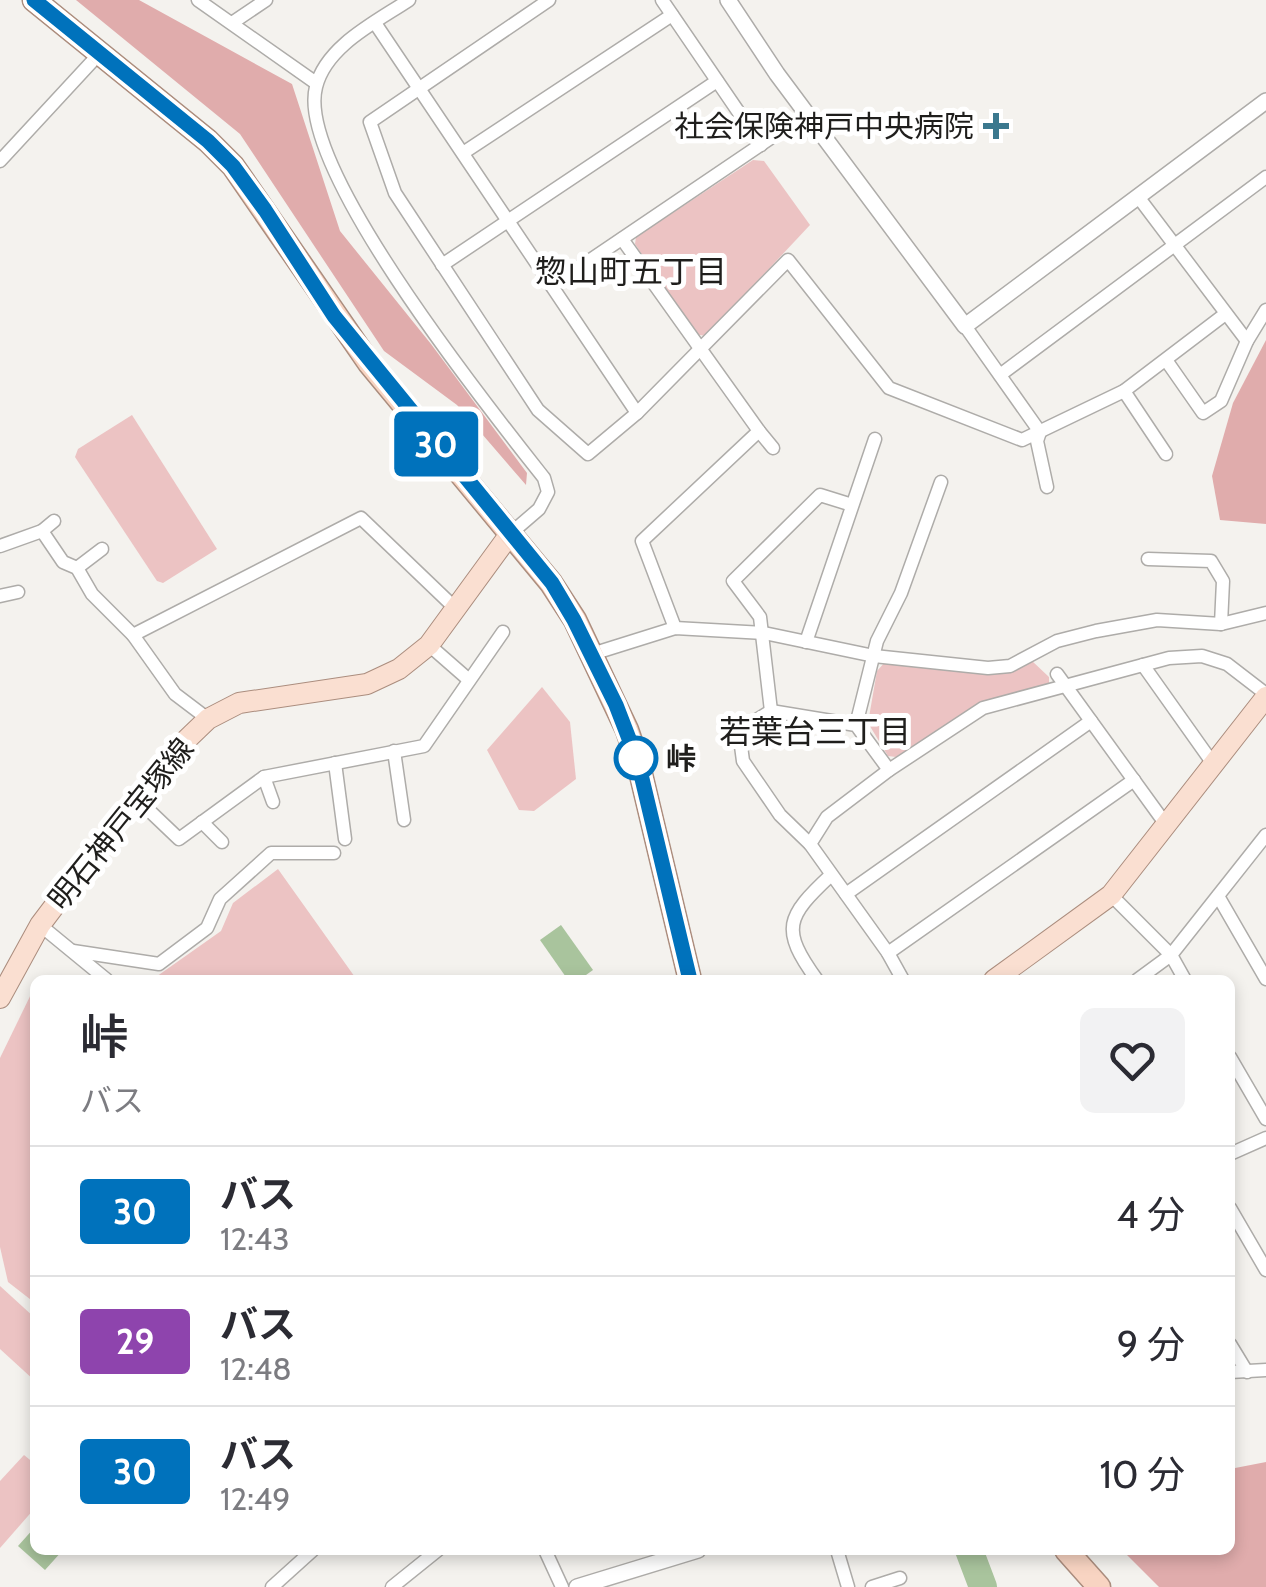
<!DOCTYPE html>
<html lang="ja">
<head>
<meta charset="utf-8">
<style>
	:root { --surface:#fff; --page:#f2f2f3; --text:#2b2b33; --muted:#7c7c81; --line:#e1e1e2 }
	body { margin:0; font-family:Cabin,"Noto Sans JP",sans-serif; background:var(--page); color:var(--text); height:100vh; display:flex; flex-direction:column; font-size:38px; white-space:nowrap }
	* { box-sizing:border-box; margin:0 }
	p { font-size:32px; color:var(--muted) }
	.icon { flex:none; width:55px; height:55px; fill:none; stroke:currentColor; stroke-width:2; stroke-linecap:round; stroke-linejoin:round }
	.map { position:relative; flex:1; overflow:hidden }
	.side { position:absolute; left:30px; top:975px; width:1205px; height:580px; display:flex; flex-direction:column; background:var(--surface); border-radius:15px; box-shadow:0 5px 15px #0003 }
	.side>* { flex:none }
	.badge { padding:0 20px; border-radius:8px; font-size:35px; line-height:65px }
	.map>.badge { position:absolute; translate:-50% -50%; box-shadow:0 0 0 5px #fff }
	.round { display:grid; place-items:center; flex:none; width:105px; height:105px; border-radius:15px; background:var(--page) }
	.summary { display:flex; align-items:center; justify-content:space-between; height:170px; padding:0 50px }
	h1 { font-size:48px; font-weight:600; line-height:75px }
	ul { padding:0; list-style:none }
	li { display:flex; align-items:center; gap:30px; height:130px; padding:0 50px; border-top:2px solid var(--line) }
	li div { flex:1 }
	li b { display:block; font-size:38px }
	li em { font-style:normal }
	li .badge { min-width:110px; font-weight:700; text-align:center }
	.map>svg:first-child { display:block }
	.green { fill:#ecc3c3 }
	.forest { fill:#e0acac }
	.water { fill:#a9c49d }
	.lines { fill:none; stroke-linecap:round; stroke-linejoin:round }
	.river { stroke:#a9c49d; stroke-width:28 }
	.minor-casing { stroke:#aeaca9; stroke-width:15 }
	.tertiary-casing { stroke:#aeaca9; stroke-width:18 }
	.primary-casing { stroke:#ab8d7e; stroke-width:22 }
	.trunk-casing { stroke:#ab8d7e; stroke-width:25 }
	.minor { stroke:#fff; stroke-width:12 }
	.tertiary { stroke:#fff; stroke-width:15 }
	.primary { stroke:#fadfd1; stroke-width:20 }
	.trunk { stroke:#f8d4c2; stroke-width:22 }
	.line-casing { stroke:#fff; stroke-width:22 }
	.line { stroke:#0072bc; stroke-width:15 }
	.poi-dot { fill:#3b788e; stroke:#fff; stroke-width:4 }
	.stop-dot { fill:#fff; stroke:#0072bc; stroke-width:5 }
	.labels { text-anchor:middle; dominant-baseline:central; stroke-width:10; stroke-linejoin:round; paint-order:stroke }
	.poi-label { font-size:30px; fill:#1f1e1c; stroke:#fff; text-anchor:end }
	.stop-label { font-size:30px; font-weight:bold; fill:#1f1e1c; stroke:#fff; text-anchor:start }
	.street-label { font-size:30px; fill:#1f1e1c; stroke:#fff }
	.neighbourhood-label { font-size:32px; fill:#1f1e1c; stroke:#fff }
</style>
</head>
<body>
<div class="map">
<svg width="1266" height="1587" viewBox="0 0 1266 1587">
	<rect width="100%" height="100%" fill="#f4f2ee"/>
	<g class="green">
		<polygon points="753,160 764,161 810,225 706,336 694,334 635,244 636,237"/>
		<polygon points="132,415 217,549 163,583 157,581 75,457 78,449"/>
		<polygon points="1031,660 1049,677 1049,683 981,702 896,757 888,756 868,723 877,671 885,662 989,674 1008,673"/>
		<polygon points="542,687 570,722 576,779 534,811 519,810 487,750"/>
		<polygon points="278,869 357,980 153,979 221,931 233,903"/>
		<polygon points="35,986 35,1303 8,1282 0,1247 0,1058"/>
		<polygon points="0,1286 35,1318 35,1381 0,1349"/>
		<polygon points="24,1455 35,1464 35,1508 0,1548 0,1481"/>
	</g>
	<g class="forest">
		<polygon points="76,0 139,0 292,84 340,231 431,344 527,473 526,485 457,405 384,351 240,134"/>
		<polygon points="1266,340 1266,524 1220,520 1212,476 1233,403"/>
		<polygon points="1266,1462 1266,1587 1159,1587 1122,1550 1230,1550 1230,1469"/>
	</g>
	<g class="water">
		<polygon points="561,925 593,970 579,980 568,980 540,940"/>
		<polygon points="35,1527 35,1550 63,1550 45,1570 18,1546"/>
	</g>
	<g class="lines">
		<polyline class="river" points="969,1550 983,1587"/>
		<defs>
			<g id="minor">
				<polyline points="198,0 316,83"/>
				<path d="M409,0C376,22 326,46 316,87C295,167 491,411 544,478L548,492L539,509L510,534"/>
				<polyline points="549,0 370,122 395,193 538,410 588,454 637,413 788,260 889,388 1022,440 1124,391 1224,315"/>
				<polyline points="662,0 761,145"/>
				<polyline points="232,23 266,0"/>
				<polyline points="375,23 637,413"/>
				<polyline points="463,153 672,15"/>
				<polyline points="0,161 99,54"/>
				<polyline points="1139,198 1247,341"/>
				<polyline points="622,239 759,431 642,541 675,628"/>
				<polyline points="442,265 717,81"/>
				<polyline points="552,286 806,114"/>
				<polyline points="965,326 1040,432 1037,441 1047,487"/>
				<polyline points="1166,360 1203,413 1221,401 1247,341 1266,310"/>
				<polyline points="1000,375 1266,177"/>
				<polyline points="1124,391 1166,454"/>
				<polyline points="759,431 773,448"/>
				<polyline points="42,531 63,562 77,568 92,594 133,635 175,694 208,719"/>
				<polyline points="0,546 42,531 54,521"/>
				<polyline points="1148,559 1211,561 1223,581 1221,624"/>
				<polyline points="77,568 102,549"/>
				<polyline points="0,596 18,592"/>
				<polyline points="133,635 361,518 455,608"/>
				<polyline points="806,642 875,439"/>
				<polyline points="429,645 469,680"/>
				<polyline points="592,654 675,628 764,633 874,656 988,668 1010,666 1057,641 1096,631 1157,620 1221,624 1266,613"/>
				<polyline points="1143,665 1214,765"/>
				<polyline points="1057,674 1167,826"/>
				<polyline points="771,711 760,617 733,581 820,495 852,505"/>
				<polyline points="856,725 877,641 901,593 941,482"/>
				<polyline points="394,751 404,820"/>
				<polyline points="335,763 345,839"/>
				<polyline points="264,777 273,802"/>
				<polyline points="136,798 179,839 264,777 424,746 503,632"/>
				<polyline points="202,822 222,842"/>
				<polyline points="810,844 780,815 743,761 739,731 771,711 856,725 889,770"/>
				<polyline points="846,894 1091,721"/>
				<polyline points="1111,895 1171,955 1185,980"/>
				<polyline points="1218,896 1266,979"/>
				<polyline points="40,925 107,980"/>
				<polyline points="73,951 159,964 207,928 220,899 271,853 334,853"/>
				<polyline points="888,953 1134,780"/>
				<path d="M817,980C780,929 786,917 831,875"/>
				<polyline points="903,980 888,953 810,844 827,817 889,770 983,708 1169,658 1202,656 1227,664 1266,694"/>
				<polyline points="1137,980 1171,955 1266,835"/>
				<polyline points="1230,1057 1266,1119"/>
				<polyline points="1230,1154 1266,1138"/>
				<polyline points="1230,1208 1266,1270"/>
				<polyline points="1230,1344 1247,1372"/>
				<polyline points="1230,1372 1266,1370"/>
				<polyline points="545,1550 562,1587"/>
				<polyline points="837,1550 848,1587"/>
				<polyline points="272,1587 313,1550"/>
				<polyline points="392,1587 438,1550"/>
				<polyline points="872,1587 900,1578"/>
			</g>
			<g id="tertiary">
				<polyline points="728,0 777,74 965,326 1266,101"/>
				<polyline points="577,1587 698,1550"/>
			</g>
			<g id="primary">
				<polyline points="994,980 1111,895 1266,697"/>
				<polyline points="0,998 40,925 136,798 182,744 208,719 239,703 367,684 399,669 429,645 510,534"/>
			</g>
			<g id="trunk">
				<polyline points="34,0 208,141 233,166 369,363 551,583 575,620 627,730 638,762 690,980"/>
				<polyline points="1066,1550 1099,1587"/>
			</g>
		</defs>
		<use href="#minor" class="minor-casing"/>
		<use href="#tertiary" class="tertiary-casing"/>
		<use href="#primary" class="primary-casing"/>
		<use href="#trunk" class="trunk-casing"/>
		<use href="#minor" class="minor"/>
		<use href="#tertiary" class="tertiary"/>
		<use href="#primary" class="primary"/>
		<use href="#trunk" class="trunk"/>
	</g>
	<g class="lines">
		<defs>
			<polyline id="line" points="34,0 208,141 233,166 265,210 334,316 552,583 574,620 616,705 638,762 690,980"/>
		</defs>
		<use href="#line" class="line-casing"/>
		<use href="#line" class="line"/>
	</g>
	<path class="poi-dot" d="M991 111h10v10h10v10h-10v10h-10v-10h-10v-10h10z"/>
	<circle class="stop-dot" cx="636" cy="758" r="20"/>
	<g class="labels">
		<g class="poi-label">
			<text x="974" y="126">社会保険神戸中央病院</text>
		</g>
		<g class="stop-label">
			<text x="666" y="758">峠</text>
		</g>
		<g class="street-label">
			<text transform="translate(121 824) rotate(-51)">明石神戸宝塚線</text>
		</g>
		<g class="neighbourhood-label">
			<text x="631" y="271">惣山町五丁目</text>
			<text x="815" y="731">若葉台三丁目</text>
		</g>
	</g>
</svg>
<b class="badge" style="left:436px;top:444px;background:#0072bc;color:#fff">30</b>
<section class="side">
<div class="summary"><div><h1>峠</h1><p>バス</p></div><a class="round"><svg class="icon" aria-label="heart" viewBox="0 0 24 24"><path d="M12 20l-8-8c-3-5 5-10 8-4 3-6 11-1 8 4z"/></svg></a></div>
<ul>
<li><span class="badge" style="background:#0072bc;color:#fff">30</span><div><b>バス</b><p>12:43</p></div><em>4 分</em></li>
<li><span class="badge" style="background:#8e44ad;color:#fff">29</span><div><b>バス</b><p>12:48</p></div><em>9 分</em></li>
<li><span class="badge" style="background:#0072bc;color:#fff">30</span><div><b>バス</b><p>12:49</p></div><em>10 分</em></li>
</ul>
</section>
</div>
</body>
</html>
